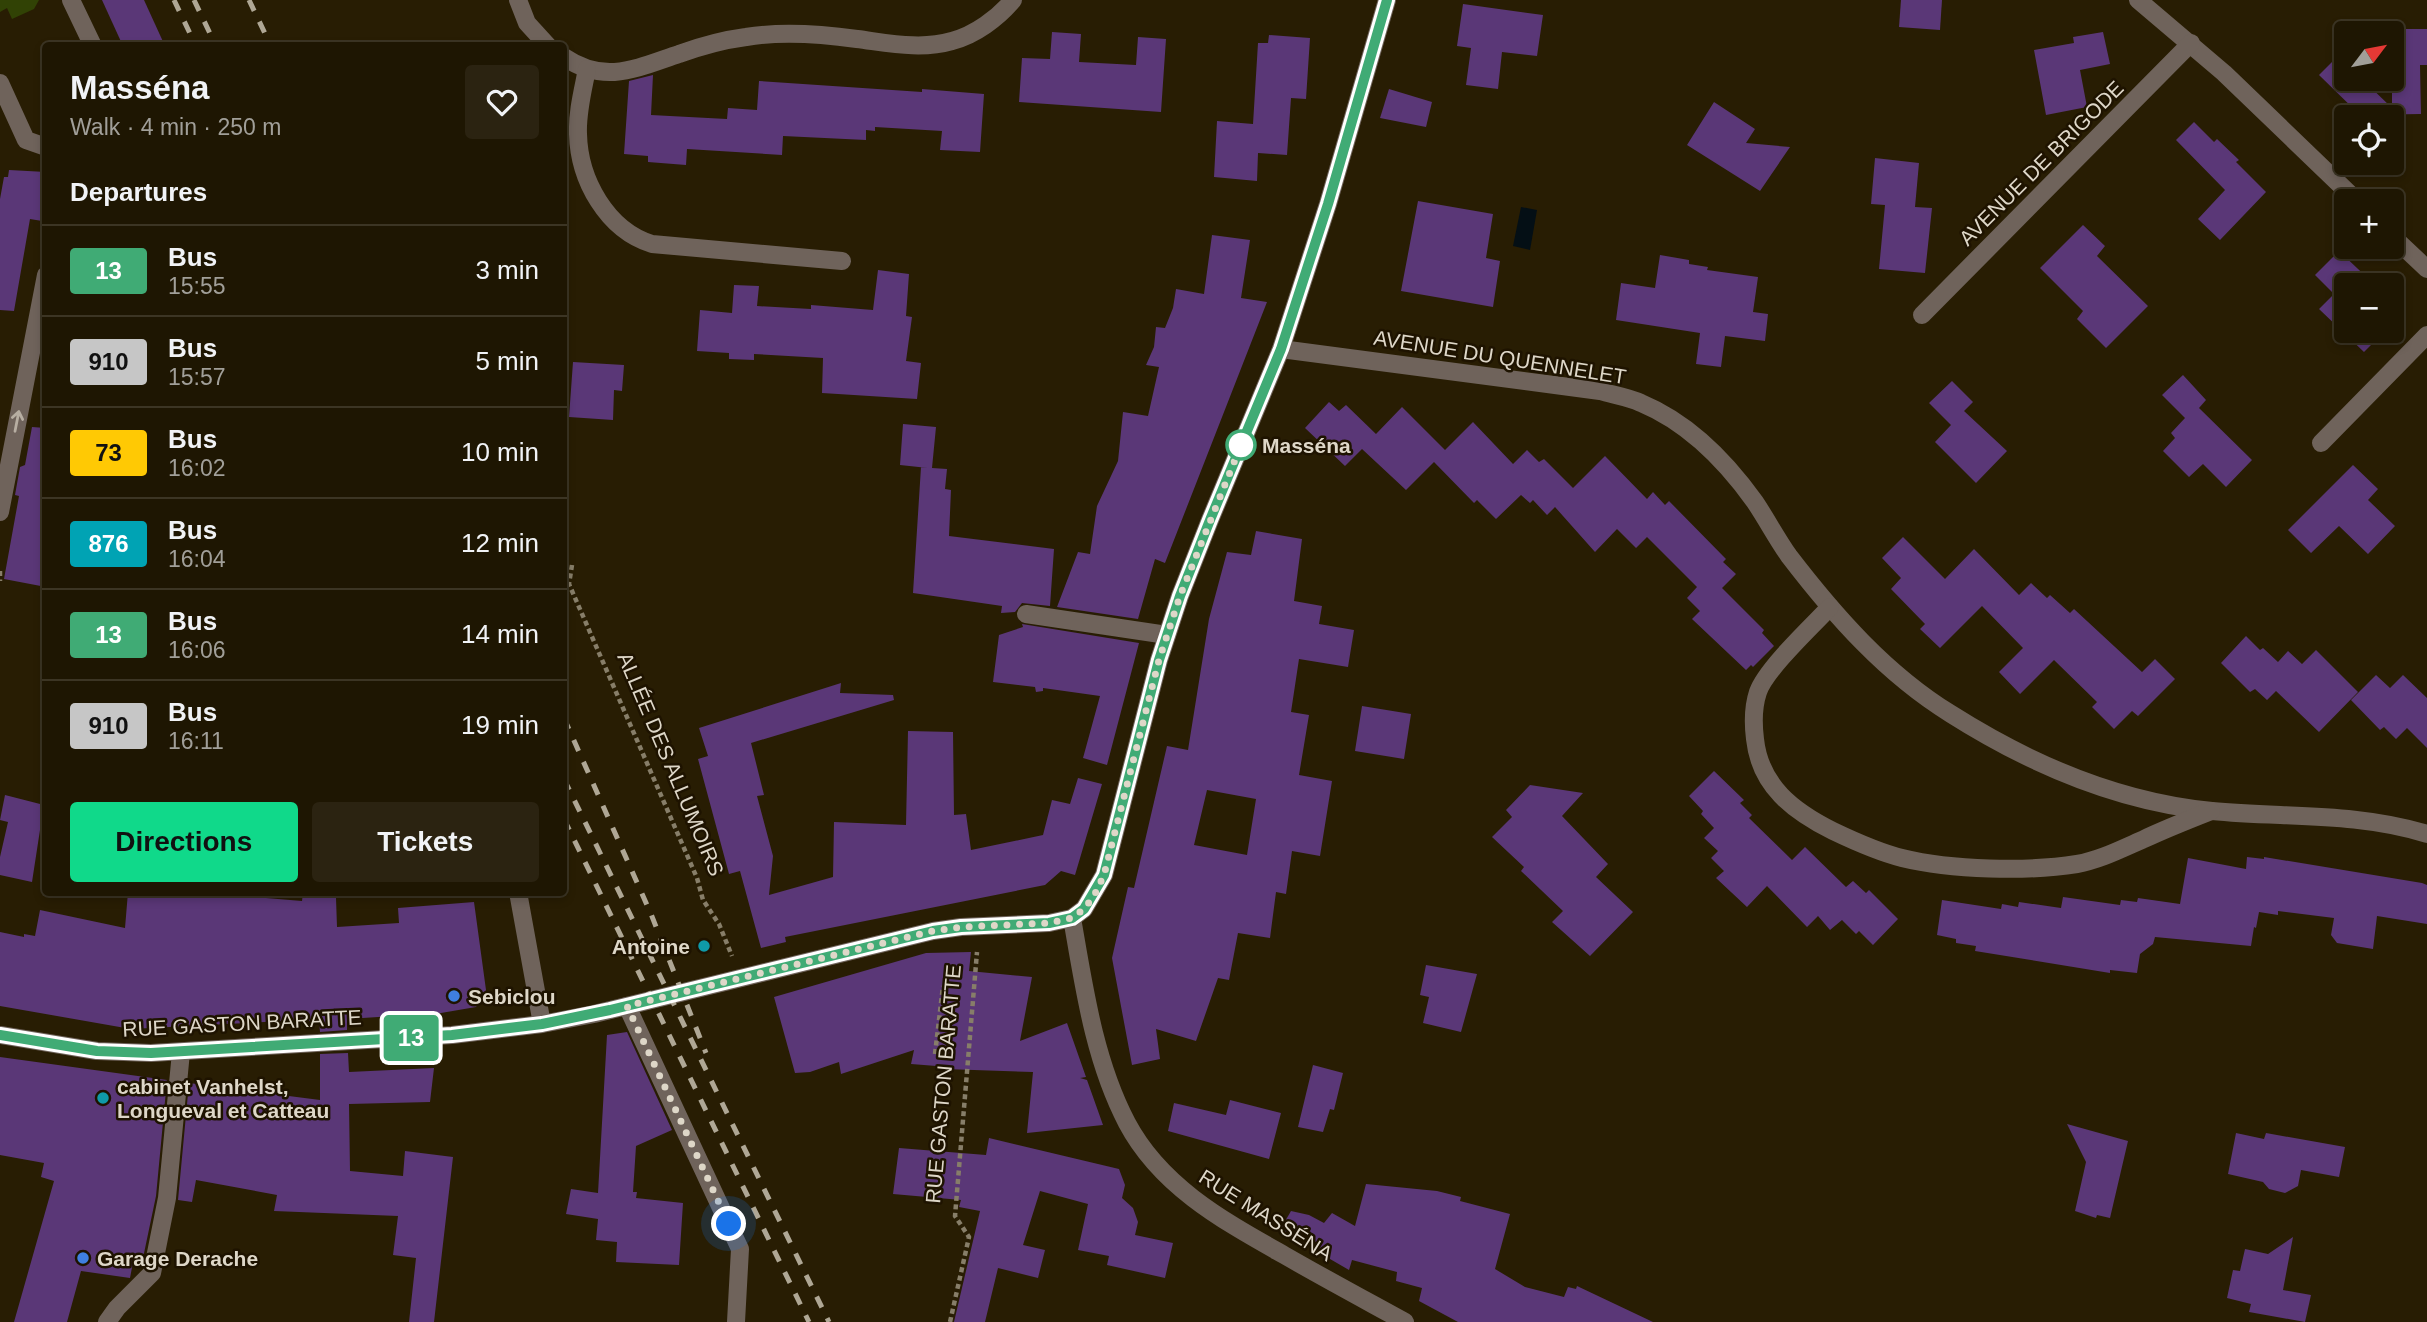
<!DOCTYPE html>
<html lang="en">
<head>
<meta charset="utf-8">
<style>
	:root { --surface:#1e1602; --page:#2b2311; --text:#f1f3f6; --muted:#a19f99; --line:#3c3524; --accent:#10d98a }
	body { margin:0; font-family:Helvetica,sans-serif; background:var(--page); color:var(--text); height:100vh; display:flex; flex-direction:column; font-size:26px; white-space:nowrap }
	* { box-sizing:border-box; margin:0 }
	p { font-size:23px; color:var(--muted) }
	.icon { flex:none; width:38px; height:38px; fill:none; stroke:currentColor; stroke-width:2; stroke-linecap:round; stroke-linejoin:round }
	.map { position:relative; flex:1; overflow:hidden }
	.panel { position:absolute; left:42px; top:42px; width:525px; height:854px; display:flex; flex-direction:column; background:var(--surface); border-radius:7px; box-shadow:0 4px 10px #0003,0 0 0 2px var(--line) }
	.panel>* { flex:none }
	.badge { padding:0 14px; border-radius:5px; font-size:24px; line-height:46px }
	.needle { width:46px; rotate:58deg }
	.tools { position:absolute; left:2334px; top:21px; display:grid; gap:14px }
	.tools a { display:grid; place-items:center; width:70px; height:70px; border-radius:7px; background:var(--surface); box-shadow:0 4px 10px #0003,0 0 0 2px var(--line); font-size:35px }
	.you { position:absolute; width:35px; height:35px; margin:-18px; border:5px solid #fff; border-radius:50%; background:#1a73e8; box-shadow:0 0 0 10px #1a73e833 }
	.map>.badge { position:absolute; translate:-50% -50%; box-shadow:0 0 0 4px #fff }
	h2 { padding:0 28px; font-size:26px; line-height:63px }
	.round { display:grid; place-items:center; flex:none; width:74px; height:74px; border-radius:7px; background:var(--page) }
	.head { display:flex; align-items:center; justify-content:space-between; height:119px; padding:0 28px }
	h1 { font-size:33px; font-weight:700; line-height:52px }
	.primary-button { display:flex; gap:14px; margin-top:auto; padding:14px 28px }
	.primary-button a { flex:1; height:80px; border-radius:7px; background:var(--accent); color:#111; font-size:28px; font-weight:700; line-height:80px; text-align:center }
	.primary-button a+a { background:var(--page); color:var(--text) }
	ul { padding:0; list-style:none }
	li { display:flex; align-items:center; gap:21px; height:91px; padding:0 28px; border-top:2px solid var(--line) }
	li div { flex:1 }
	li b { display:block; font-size:26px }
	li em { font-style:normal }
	li .badge { min-width:77px; font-weight:700; text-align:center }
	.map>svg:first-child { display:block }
	.green { fill:#314205 }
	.water { fill:#040f15 }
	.building { fill:#5a3777; fill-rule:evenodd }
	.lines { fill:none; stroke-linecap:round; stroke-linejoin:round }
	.path { stroke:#877e69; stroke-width:4.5; stroke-dasharray:5 3.5; stroke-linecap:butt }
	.minor { stroke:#6f635b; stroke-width:18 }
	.rail { stroke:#afa795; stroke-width:5; stroke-dasharray:12 12; stroke-linecap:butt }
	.oneway { stroke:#b7aea2 }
	.line-casing { stroke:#fff; stroke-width:16 }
	.line { stroke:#40ab75; stroke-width:10 }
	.walk { stroke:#ded7c8; stroke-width:7; stroke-dasharray:0 12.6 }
	.stop-dot { fill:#fff; stroke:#40ab75; stroke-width:3.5 }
	.culture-dot { fill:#0f9aa8; stroke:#1e1300; stroke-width:2.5 }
	.shop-dot { fill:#3f7fe0; stroke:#1e1300; stroke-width:2.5 }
	.labels { text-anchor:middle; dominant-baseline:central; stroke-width:5; stroke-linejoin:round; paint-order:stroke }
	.street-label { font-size:21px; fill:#ded7c8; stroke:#1e1300 }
	.stop-label { font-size:21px; font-weight:bold; fill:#ded7c8; stroke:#1e1300; text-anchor:start }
	.poi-label { font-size:21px; font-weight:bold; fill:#ded7c8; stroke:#1e1300; text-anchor:start }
</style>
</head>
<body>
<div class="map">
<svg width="2427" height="1322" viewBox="0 0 2427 1322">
	<rect width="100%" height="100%" fill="#281d03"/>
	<polygon class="green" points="0,0 39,0 34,9 12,19 7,8 0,12"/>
	<polygon class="water" points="1521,207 1537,210 1530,250 1513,246"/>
	<g class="building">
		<polygon points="102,0 144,0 165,46 123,46"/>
		<polygon points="1901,0 1942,0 1940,30 1899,27"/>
		<polygon points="1463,4 1543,15 1537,56 1502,52 1498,89 1466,85 1471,48 1457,46"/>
		<polygon points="2400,29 2427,29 2427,65 2420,65 2421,114 2360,115 2319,75 2338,56 2347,64 2347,79 2362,79 2392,108 2392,63 2401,59"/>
		<polygon points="1052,32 1081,34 1079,62 1136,65 1138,37 1166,39 1161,112 1019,102 1022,58 1050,59"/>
		<polygon points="2103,32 2110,64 2080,70 2087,107 2046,115 2034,50 2074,43 2073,37"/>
		<polygon points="1269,35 1310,38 1306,99 1291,98 1287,155 1258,153 1257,181 1214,177 1217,121 1253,124 1258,43 1268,43"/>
		<polygon points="653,75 651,115 727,119 728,108 757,110 759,81 922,92 922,89 984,94 980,152 940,150 942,131 875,127 875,131 866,130 866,140 783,136 782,155 687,149 686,165 648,162 648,156 624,154 629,81"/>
		<polygon points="1389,89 1432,102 1426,127 1380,118"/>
		<polygon points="1714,102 1755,129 1746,143 1790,147 1760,191 1687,145"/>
		<polygon points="2194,122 2214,142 2217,139 2239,160 2236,162 2266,192 2220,240 2198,219 2225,190 2176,140"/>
		<polygon points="1875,158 1919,163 1915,207 1932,208 1925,273 1879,269 1885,205 1871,204"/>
		<polygon points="9,170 46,172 46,201 42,221 30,219 14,311 0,310 0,199 4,177 8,177"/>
		<polygon points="1418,201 1493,214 1486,258 1500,261 1493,307 1401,291"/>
		<polygon points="2083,225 2105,246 2097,256 2148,306 2106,348 2077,319 2083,311 2040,268"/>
		<polygon points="1212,235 1250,240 1241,298 1267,302 1165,563 1155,559 1138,619 1057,607 1078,552 1090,554 1097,506 1118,461 1123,412 1148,416 1159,367 1146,365 1154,347 1156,327 1165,328 1173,308 1176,289 1204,294"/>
		<polygon points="2339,251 2375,285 2347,285 2347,331 2385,331 2364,352 2319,309 2334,294 2315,275"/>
		<polygon points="1660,255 1689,260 1689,264 1708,267 1707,270 1758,277 1753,312 1768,314 1765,341 1725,336 1721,367 1696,364 1700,333 1616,320 1621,283 1655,288"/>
		<polygon points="878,270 909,274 906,316 912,317 906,361 921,363 917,399 822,393 823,358 754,354 754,360 729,359 729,353 697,351 700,310 732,313 734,285 759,286 757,306 811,309 811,305 873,310"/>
		<polygon points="2392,302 2403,312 2392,323"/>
		<polygon points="573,362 624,365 622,391 614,390 613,420 569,417"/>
		<polygon points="2183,375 2206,400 2199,408 2252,460 2226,487 2203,464 2189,477 2163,451 2175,438 2171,433 2185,418 2162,395"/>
		<polygon points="1952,381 1973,402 1964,411 2007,451 1976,483 1935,442 1951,425 1929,403"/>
		<polygon points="1329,402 1339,411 1346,405 1376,434 1402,407 1445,450 1473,422 1513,464 1527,450 1539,462 1544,459 1573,488 1605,456 1647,499 1653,492 1665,505 1669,501 1726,559 1723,562 1736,574 1722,588 1764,630 1762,633 1774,646 1753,667 1751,665 1746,670 1692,619 1700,611 1687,598 1697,587 1647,537 1636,548 1617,529 1595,552 1555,507 1547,515 1533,500 1530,503 1521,495 1496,519 1477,500 1474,503 1434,462 1406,490 1362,449 1345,466 1305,428"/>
		<polygon points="903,424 936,427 932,468 947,469 945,489 951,490 949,536 1054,549 1050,606 1022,603 1015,612 1001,613 1002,606 913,593 921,467 928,468 900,465"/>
		<polygon points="32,427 46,428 46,587 4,579 19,496 15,495 20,467 25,465"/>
		<polygon points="2353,465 2378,489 2368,500 2395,526 2368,554 2339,526 2311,553 2288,530"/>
		<path d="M1256,531L1302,539L1294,601L1322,606L1319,624L1354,630L1348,667L1299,659L1291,712L1309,715L1299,775L1332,781L1320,856L1292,851L1286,894L1276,892L1270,938L1238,933L1229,980L1218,978L1196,1041L1156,1029L1160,1059L1132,1065L1112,958L1128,887L1134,888L1167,746L1188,750L1209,619L1227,552L1251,555ZM1207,790L1256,799L1247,855L1194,845Z"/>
		<polygon points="1903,537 1945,579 1974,549 2019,595 2031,583 2047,598 2050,595 2070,613 2074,609 2142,672 2155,659 2175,679 2138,716 2132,711 2114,729 2092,707 2097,702 2054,660 2020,694 1999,672 2023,648 1982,606 1940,648 1920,629 1925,624 1891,589 1901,578 1882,558"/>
		<polygon points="1022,624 1139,643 1107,765 1083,758 1100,696 1043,688 1043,691 1036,692 1035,687 993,682 999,635 1023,627"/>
		<polygon points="2246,636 2260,650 2263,648 2278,662 2288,651 2302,664 2316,650 2358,692 2319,732 2276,691 2267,700 2255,689 2250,692 2221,663"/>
		<polygon points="2376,675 2390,688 2403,675 2427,698 2427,748 2407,728 2396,739 2384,727 2380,730 2351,700"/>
		<polygon points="841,683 840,693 893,695 894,700 751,743 764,795 757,796 773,856 769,895 833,877 834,822 906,825 908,731 953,732 954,815 966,814 971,850 1043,835 1052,800 1070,804 1078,778 1102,784 1075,875 1061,871 1045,885 785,937 786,942 761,948 740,871 729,874 698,759 708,756 699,728"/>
		<polygon points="1362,706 1411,714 1404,759 1355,751"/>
		<polygon points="1714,771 1744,800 1740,803 1752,815 1749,818 1792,860 1805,847 1846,887 1853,881 1866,893 1869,890 1898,919 1873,945 1859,931 1856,934 1842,920 1830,930 1818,916 1807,927 1767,886 1747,907 1716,878 1724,871 1711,858 1718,851 1704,838 1714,828 1701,814 1703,811 1689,796"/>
		<polygon points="1530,785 1583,793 1562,816 1608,864 1596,877 1633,912 1590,956 1552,922 1563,911 1521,871 1524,867 1492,837 1512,817 1506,810"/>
		<polygon points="5,795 44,805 46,808 46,832 40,830 32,882 0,875 0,857 8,822 0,820"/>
		<polygon points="2247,857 2264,859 2264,857 2422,883 2427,885 2427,924 2377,916 2373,949 2337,943 2331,935 2334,918 2278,911 2278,915 2259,912 2256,928 2254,927 2251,946 2155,937 2153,944 2140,954 2137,973 2110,970 2110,973 1975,951 1976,946 1956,943 1956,939 1937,935 1942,900 2001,909 2002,904 2018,907 2019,902 2061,908 2063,897 2120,905 2121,900 2137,902 2138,898 2180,904 2188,858 2246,869"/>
		<polygon points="128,892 193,892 302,901 303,892 319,892 325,897 336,898 337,927 399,923 398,908 474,902 486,990 476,1007 441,1013 347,1019 347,1030 320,1032 319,1021 285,1021 131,1029 0,1006 0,932 24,937 24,934 35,936 40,910 125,928"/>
		<polygon points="971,952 969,971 1032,977 1020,1041 1067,1023 1086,1077 1080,1078 1087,1080 1103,1125 1027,1133 1033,1072 944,1069 949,1067 911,1064 914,1050 841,1074 839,1062 810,1072 795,1073 774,997 926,953"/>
		<polygon points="1426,965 1477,974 1461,1032 1423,1023 1429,997 1420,995"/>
		<polygon points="627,1032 672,1130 636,1146 633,1192 637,1192 636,1198 683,1203 679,1265 616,1262 617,1242 596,1240 598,1219 566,1214 571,1189 598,1193 607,1035"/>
		<polygon points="348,1053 349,1072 434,1068 430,1102 349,1104 350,1171 403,1176 405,1151 453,1157 434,1322 409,1322 416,1258 393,1255 398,1216 274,1211 277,1195 196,1180 192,1202 178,1200 189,1083 320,1100 320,1054"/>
		<polygon points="0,1057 167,1080 156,1196 143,1258 134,1257 130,1278 81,1271 67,1322 14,1322 54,1181 41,1177 44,1163 0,1155"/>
		<polygon points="1313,1065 1343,1073 1334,1110 1330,1109 1323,1132 1298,1127"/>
		<polygon points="1230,1100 1281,1113 1269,1159 1168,1131 1174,1103 1226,1115"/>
		<polygon points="2067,1124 2128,1141 2110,1218 2097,1215 2096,1218 2075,1211 2086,1162"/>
		<polygon points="2236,1133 2264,1139 2266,1133 2345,1147 2339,1177 2301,1170 2298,1186 2285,1193 2269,1189 2263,1182 2228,1174"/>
		<polygon points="989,1138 1119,1169 1125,1185 1122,1198 1133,1208 1138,1222 1135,1235 1173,1243 1165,1278 1107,1265 1109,1256 1078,1250 1088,1204 1040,1191 1023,1245 1045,1250 1038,1278 998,1268 985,1322 954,1322 980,1211 959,1207 961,1200 893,1194 899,1148 986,1155"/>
		<polygon points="1366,1184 1437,1191 1461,1197 1460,1201 1510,1214 1495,1269 1525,1287 1564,1297 1568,1287 1576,1289 1577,1286 1653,1322 1458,1322 1419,1301 1422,1288 1396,1281 1397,1272 1352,1260 1349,1270 1280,1230 1291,1211 1309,1215 1324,1223 1332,1213 1355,1226"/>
		<polygon points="2293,1237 2283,1290 2311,1295 2305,1322 2249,1312 2251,1304 2227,1298 2233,1270 2240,1271 2245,1249 2268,1254"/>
	</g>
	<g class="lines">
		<g class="path">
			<polyline points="572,565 569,584 697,878 703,900 719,924 732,956"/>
			<polyline points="0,571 0,581"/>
			<polyline points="935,1054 943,986"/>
			<polyline points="950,1322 969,1237 955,1216 977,952"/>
		</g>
		<g class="minor">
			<polyline points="71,0 93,46"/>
			<polyline points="518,0 527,23 548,46"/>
			<polyline points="2138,0 2224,73 2357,201"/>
			<path d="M564,57C605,85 637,68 679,54C701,46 723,40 746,37C782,31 821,34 857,39C889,43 921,50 952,41C975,35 998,18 1013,0"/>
			<path d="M587,69C583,90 577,112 578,134C579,180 607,230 652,244L842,261"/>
			<polyline points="0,83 26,140 46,147"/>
			<polyline points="2392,236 2427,269"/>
			<polyline points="1922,315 2191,43"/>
			<path d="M1281,349L1600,391C1613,395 1628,397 1641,403C1689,423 1725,460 1755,502C1767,520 1777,539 1789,556C1835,616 1886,674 1951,714C2030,764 2118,802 2212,811C2283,818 2357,812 2427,834"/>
			<polyline points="2321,443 2427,335"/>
			<polyline points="0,512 46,275"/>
			<path d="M1830,607C1812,626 1766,669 1758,692C1753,707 1753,723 1755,739C1760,786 1793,811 1833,831C1856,842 1878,852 1902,858C1951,870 2028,872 2077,864C2100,860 2121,849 2142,840C2165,829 2188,820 2211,811"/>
			<polyline points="1026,614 1167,635"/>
			<polyline points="518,892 542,1024"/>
			<path d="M1072,918C1084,987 1094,1060 1127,1123C1161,1187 1224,1221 1284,1255C1324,1278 1365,1300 1405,1322"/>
			<polyline points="627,1006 740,1249 736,1322"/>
			<polyline points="0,1035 97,1051 151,1053 452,1035 542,1024 594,1014 933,931 961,927 1049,923 1072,918 1084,909 1104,875 1159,660 1180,596 1210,520 1281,349 1328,204 1387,0"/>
			<polyline points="107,1322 117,1308 152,1273 167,1198 181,1052"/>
		</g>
		<g class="rail">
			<polyline points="174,0 196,46"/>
			<polyline points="194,0 216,46"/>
			<polyline points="249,0 271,46"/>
			<polyline points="564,718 651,914 706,1053"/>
			<polyline points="564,779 829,1322"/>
			<polyline points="564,819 809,1322"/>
		</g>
	</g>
	<defs><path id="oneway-shaft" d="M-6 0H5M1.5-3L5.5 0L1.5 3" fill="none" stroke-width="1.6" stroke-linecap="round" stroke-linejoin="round" transform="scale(1.75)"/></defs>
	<use class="oneway" href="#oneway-shaft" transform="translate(17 421) rotate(-79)"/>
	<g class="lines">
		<defs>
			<polyline id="line" points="0,1035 97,1051 151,1053 452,1035 542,1024 610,1010 933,931 961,927 1049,923 1072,918 1084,909 1104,875 1159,660 1180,596 1210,520 1281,349 1328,204 1387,0"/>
		</defs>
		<use href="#line" class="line-casing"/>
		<use href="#line" class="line"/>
		<polyline class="walk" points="729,1224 627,1006 933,931 961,927 1049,923 1072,918 1084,909 1094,896 1104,875 1159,660 1180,596 1241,445"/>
	</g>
	<circle class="stop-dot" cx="1241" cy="445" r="14"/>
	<g class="culture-dot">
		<circle cx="704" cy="946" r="7"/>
		<circle cx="103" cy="1098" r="7"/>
	</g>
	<g class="shop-dot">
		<circle cx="454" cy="996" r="7"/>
		<circle cx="83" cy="1258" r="7"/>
	</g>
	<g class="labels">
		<g class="street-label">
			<text transform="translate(2041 163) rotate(-45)">AVENUE DE BRIGODE</text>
			<text transform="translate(1500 357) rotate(9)">AVENUE DU QUENNELET</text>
			<text transform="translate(671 764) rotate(67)">ALLÉE DES ALLUMOIRS</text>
			<text transform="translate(242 1023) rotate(-3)">RUE GASTON BARATTE</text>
			<text transform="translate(943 1084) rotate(-85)">RUE GASTON BARATTE</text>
			<text transform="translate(1266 1215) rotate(32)">RUE MASSÉNA</text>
		</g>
		<g class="stop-label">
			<text x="1262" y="445">Masséna</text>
		</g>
		<g class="poi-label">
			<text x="690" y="946" text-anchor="end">Antoine</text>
			<text x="468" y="996">Sebiclou</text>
			<text x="117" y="1086">cabinet Vanhelst,<tspan x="117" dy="24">Longueval et Catteau</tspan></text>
			<text x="97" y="1258">Garage Derache</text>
		</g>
	</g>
</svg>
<div class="tools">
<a><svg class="needle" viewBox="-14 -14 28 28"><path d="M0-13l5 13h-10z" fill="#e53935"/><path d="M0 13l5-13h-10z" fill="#a19f99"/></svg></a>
<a><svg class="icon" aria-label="locate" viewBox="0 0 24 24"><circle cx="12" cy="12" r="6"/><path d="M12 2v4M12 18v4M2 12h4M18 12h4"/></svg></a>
<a>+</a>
<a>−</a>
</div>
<div class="you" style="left:729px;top:1224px"></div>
<b class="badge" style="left:411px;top:1038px;background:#40ab75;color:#fff">13</b>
<section class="panel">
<div class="head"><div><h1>Masséna</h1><p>Walk · 4 min · 250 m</p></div><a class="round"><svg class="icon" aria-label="heart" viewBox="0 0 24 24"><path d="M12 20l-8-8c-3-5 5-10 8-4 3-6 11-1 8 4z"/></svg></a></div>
<h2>Departures</h2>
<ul>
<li><span class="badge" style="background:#40ab75;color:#fff">13</span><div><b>Bus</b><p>15:55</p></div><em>3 min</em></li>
<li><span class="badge" style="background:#c6c6c6;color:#111">910</span><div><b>Bus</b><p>15:57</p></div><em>5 min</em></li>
<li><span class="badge" style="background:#ffc904;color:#111">73</span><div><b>Bus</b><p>16:02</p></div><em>10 min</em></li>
<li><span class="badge" style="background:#00a3b4;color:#fff">876</span><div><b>Bus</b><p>16:04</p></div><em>12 min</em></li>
<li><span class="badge" style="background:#40ab75;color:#fff">13</span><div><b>Bus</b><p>16:06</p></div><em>14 min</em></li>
<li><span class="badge" style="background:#c6c6c6;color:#111">910</span><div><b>Bus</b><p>16:11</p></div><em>19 min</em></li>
</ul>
<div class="primary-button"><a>Directions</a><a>Tickets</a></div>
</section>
</div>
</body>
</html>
